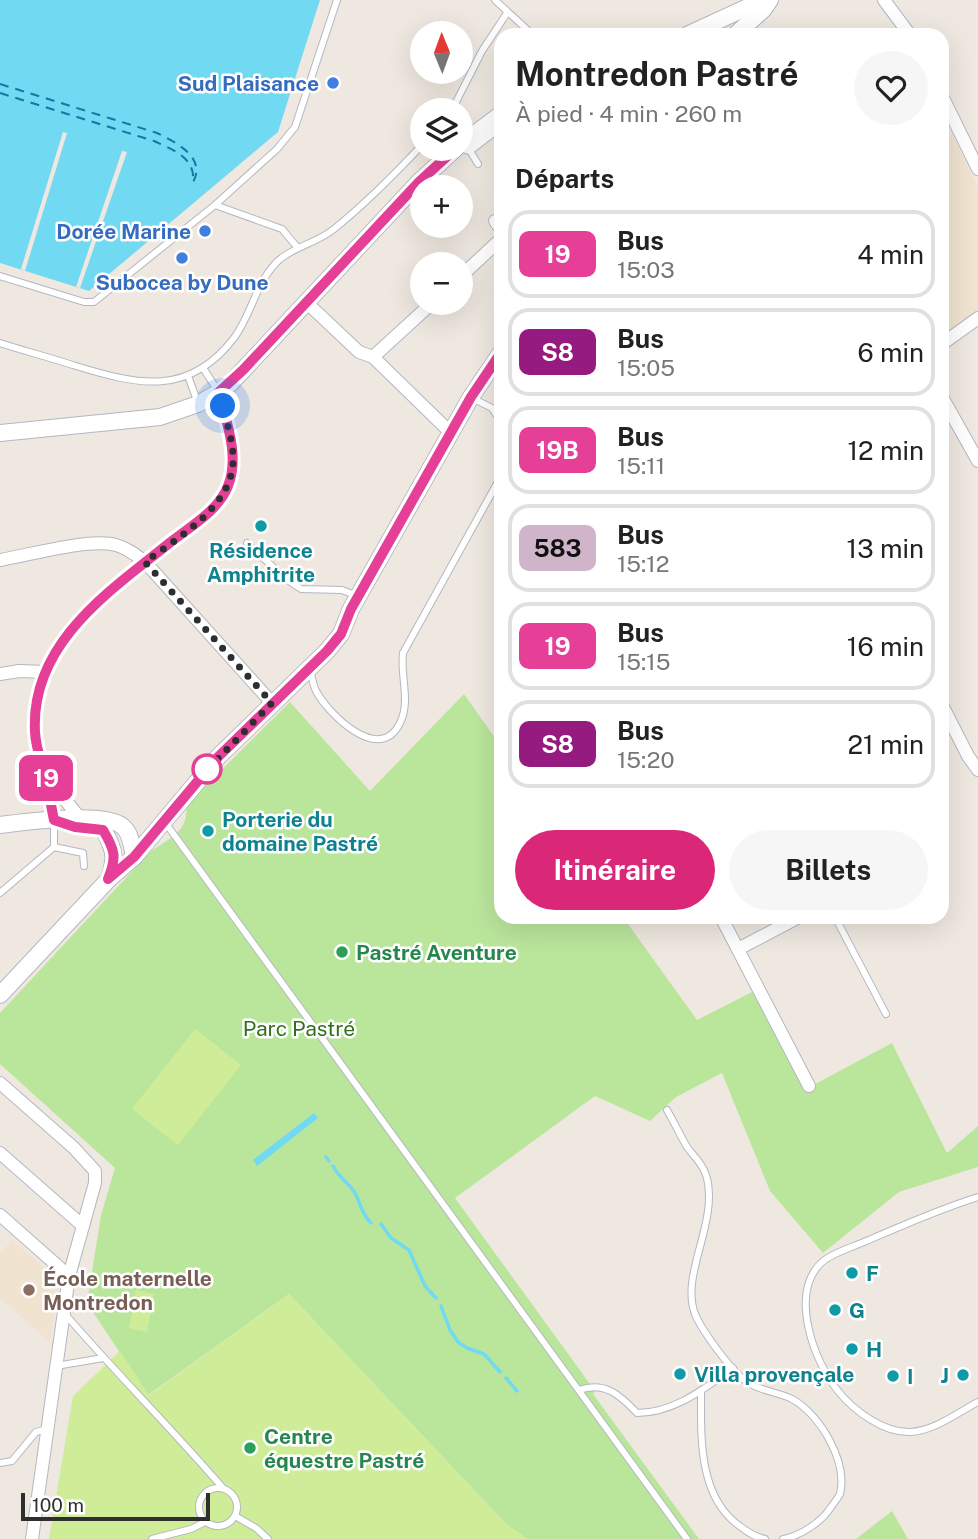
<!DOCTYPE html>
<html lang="fr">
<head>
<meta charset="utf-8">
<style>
	:root { --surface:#fff; --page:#f6f6f6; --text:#222; --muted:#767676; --line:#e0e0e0; --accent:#db2777 }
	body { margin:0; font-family:"Public Sans",sans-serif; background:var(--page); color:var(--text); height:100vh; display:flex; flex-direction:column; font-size:26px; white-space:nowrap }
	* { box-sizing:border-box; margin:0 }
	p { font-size:23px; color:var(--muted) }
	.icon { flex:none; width:38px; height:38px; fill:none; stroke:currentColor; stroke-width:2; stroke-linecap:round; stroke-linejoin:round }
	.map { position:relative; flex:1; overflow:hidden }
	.side { position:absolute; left:494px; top:28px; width:455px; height:896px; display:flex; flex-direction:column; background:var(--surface); border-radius:21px; box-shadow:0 7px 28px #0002 }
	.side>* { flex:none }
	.badge { padding:0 14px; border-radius:10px; font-size:24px; line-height:46px }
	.needle { width:46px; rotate:359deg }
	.controls { position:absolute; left:410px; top:21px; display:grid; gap:14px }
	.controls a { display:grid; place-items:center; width:63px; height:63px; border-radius:50%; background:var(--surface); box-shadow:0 7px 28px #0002; font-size:35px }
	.scale { position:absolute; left:21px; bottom:18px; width:189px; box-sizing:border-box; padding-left:7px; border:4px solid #2e2e2e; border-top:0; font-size:19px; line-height:24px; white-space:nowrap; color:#2e2e2e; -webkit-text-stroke:5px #fff; paint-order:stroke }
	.you { position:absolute; width:35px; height:35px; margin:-18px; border:5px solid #fff; border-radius:50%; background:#1a73e8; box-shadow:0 0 0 10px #1a73e833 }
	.map>.badge { position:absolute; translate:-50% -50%; box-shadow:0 0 0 4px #fff }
	h2 { padding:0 21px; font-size:26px; line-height:63px }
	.round { display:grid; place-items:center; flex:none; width:74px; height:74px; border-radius:37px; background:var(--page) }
	.head { display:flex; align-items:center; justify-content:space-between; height:119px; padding:0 21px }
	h1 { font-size:33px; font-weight:700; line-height:52px }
	.cta { display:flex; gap:14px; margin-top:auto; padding:14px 21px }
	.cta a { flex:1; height:80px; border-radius:42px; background:var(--accent); color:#fff; font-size:28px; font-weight:700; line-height:80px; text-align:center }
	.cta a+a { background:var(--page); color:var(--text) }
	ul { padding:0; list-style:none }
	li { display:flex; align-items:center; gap:21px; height:88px; margin:0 14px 10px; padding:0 7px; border:4px solid var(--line); border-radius:21px }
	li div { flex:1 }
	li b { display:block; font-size:26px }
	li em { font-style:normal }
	li .badge { min-width:77px; font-weight:700; text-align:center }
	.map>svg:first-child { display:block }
	.education { fill:#f0e3d0 }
	.green { fill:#bae69c }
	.pitch { fill:#cfed98 }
	.water { fill:#72d9f2 }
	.pier { fill:#efe8e0 }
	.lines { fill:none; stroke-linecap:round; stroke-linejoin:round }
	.stream { stroke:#72d9f2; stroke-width:3.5 }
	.ferry { stroke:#0b7aa4; stroke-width:2; stroke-dasharray:9 7; stroke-linecap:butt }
	.lane-casing { stroke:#b4b7c1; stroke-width:8 }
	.street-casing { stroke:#b4b7c1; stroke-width:14 }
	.secondary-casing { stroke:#b4b7c1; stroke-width:18 }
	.lane { stroke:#fff; stroke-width:6 }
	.street { stroke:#fff; stroke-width:12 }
	.secondary { stroke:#fff; stroke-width:16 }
	.line-casing { stroke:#fff; stroke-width:16 }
	.line { stroke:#e53f97; stroke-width:10 }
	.walk { stroke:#2e2e2e; stroke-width:7; stroke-dasharray:0 12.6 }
	.shop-dot { fill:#3f7fe0; stroke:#fff; stroke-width:2.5 }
	.culture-dot { fill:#0f9aa8; stroke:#fff; stroke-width:2.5 }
	.stop-dot { fill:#fff; stroke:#e53f97; stroke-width:3.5 }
	.leisure-dot { fill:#2e9e5b; stroke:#fff; stroke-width:2.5 }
	.education-dot { fill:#8d6e63; stroke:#fff; stroke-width:2.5 }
	.labels { text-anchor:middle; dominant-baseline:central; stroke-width:5; stroke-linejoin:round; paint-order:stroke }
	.shop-label { font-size:21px; font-weight:bold; fill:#366cbe; stroke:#fff; text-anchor:end }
	.culture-label { font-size:21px; font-weight:bold; fill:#0d838f; stroke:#fff; text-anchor:start }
	.leisure-label { font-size:21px; font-weight:bold; fill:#27864d; stroke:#fff; text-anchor:start }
	.park-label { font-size:21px; fill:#316f1a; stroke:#fff }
	.education-label { font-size:21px; font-weight:bold; fill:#785e54; stroke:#fff; text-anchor:start }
</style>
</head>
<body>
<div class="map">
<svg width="978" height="1539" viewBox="0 0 978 1539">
	<rect width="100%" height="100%" fill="#efe8e0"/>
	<g class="education">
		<polygon points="942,115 978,187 978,309 947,331 942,329 942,254 944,252 942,248"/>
		<polygon points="12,1240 59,1282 50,1342 0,1298 0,1254"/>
	</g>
	<g class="green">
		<path d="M464,694L500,745V917H623L697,1020L754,991L804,1090L892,1043L947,1153L978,1126V1167L899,1192L823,1253L770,1191L722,1073L676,1097L650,1121L595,1096L455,1198L595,1391L593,1394L699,1539H527L506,1524L289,1294L148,1395L87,1303L101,1215L115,1168L0,1064V1013L150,852C168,839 190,831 186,805L290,702L370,791Z"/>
		<polygon points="892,1511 908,1539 856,1539"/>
	</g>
	<g class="pitch">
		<polygon points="195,1029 241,1065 178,1145 132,1109"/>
		<polygon points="136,1290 154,1294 147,1332 129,1328"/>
		<polygon points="289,1294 506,1524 527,1539 49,1539 73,1396 120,1351 149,1395"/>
	</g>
	<g class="water">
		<polygon points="0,0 320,0 278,132 89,291 0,263"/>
		<polygon points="314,1113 318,1118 257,1166 253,1160"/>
	</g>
	<g class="pier">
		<polygon points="63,132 67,133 25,271 21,269"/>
		<polygon points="122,151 127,152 80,288 76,287"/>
	</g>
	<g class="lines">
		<g class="stream">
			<polyline points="326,1157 329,1161"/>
			<path d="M333,1166C339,1178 349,1183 355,1193C361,1204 361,1213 371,1223"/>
			<polyline points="381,1224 391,1238 409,1250 425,1286 436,1298"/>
			<polyline points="441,1306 450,1330 458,1342 467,1348 484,1354 500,1372"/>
			<polyline points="506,1378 517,1391"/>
		</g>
		<g class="ferry">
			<path d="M0,84L157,133C177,143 208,158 192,184"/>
			<path d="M0,93L154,141C171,149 195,157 193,180"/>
		</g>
		<defs>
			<g id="lane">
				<polyline points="495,0 533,35"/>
				<polyline points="452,110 482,51 507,13"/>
				<polyline points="466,150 470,151 478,164"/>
				<polyline points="470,151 500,128"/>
				<polyline points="215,205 282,229 297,247"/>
				<polyline points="0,276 84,302 94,302 215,205 277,149 295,127 337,0"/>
				<path d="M0,343C25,351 51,358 76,366C138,385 189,397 234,338C252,314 256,281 279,260C295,246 317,243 334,229C365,204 394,175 422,145"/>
				<polyline points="203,368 218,391"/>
				<polyline points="188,376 198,403"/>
				<polyline points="472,398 492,408 500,420"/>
				<polyline points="247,543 286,579 301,589 342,590 357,596"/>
				<path d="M310,670C312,677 313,685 316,691C329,715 380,765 400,723C411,701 400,676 403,653L500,478"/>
				<polyline points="164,821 687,1539"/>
				<polyline points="54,822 54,847 83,853 84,866"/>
				<polyline points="0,893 54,847"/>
				<polyline points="835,917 886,1014"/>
				<path d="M667,1110C674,1122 680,1135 687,1147C695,1158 703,1164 707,1178C718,1224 680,1275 695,1314C702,1331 732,1372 747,1382C760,1391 778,1392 792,1399C820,1414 848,1462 840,1494C838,1498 834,1503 831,1507C822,1522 800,1536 783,1539"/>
				<path d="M978,1197C939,1209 901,1226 864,1242C850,1248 832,1253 821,1263C789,1294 814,1362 838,1391C854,1411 884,1433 910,1432C934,1431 957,1413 978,1402"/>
				<path d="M65,1314C116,1373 171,1428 222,1487"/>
				<polyline points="56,1366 103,1358"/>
				<path d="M579,1390C605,1381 620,1395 637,1413C674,1413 704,1389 733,1368"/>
				<path d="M701,1392C701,1437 698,1498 741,1527C749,1533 755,1537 765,1539"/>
				<polyline points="0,1463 12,1461 36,1432 47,1429"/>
				<circle cx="218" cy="1507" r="19"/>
				<polyline points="235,1516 256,1528 268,1539"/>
				<polyline points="152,1539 191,1529 205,1522"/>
			</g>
			<g id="street">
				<polyline points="884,0 910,35"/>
				<polyline points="942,96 978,169"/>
				<polyline points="495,221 500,228"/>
				<polyline points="460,277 500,240"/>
				<polyline points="306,302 359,352 373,357 451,433"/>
				<polyline points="942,344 978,318"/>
				<polyline points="373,357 432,303"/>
				<polyline points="942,397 978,461"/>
				<path d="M0,560C30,555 88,538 116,545C127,548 136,555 145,562L272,703"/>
				<polyline points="0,674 19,671 46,672"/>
				<polyline points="942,705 968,756 978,770"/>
				<polyline points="46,777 80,818"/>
				<path d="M54,820C51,806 49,792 46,778C41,763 36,749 35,732C30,643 110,590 172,541C191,526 219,510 228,486C240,456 226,421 219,392"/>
				<polyline points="721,917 809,1086"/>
				<polyline points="738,949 799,917"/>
				<polyline points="0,1083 74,1148 95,1171 95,1183 69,1276 32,1539"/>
				<polyline points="0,1153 83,1226"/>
				<polyline points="0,1215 69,1276"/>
			</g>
			<g id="secondary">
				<polyline points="687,35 763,0"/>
				<polyline points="735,35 763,10 770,0"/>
				<polyline points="460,145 500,115"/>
				<polyline points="0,433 160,417 198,404 219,392 230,384 274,337 419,182 455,149"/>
				<path d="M0,825C25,822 103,811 122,826C131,832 132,847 134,857"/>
				<path d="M103,829C115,850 116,857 109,879"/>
				<polyline points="0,995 109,879 134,857 218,757 327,651 341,634 351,609 471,397 500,354"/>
			</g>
		</defs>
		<use href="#lane" class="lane-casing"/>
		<use href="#street" class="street-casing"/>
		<use href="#secondary" class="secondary-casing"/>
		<use href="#lane" class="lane"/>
		<use href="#street" class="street"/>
		<use href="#secondary" class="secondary"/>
	</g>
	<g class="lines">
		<defs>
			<path id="line" d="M455,149L419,182L243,370L219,392C226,421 240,456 228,486C219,510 191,526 172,541C111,590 30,643 35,732C36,749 41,762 46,778C49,792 51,806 54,820L75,827L103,830C115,850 117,857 108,879L134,857L218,757L327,651L341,634L351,609L471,397L500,354"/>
		</defs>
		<use href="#line" class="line-casing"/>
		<use href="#line" class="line"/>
		<path class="walk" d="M207,769L204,773L272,703L145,562C180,536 237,504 233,454C232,438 226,421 223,406"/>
	</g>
	<g class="shop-dot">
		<circle cx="333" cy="83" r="7"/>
		<circle cx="205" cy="231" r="7"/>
		<circle cx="182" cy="258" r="7"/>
	</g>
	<g class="culture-dot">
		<circle cx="261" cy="526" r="7"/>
		<circle cx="208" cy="831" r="7"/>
		<circle cx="852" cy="1273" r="7"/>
		<circle cx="835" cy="1310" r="7"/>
		<circle cx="852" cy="1349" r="7"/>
		<circle cx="680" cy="1374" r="7"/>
		<circle cx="963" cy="1375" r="7"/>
		<circle cx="893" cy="1376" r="7"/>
	</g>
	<circle class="stop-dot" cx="207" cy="769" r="14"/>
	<g class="leisure-dot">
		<circle cx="342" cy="952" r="7"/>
		<circle cx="250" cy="1448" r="7"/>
	</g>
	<circle class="education-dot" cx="29" cy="1290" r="7"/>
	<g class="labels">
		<g class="shop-label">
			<text x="319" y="83">Sud Plaisance</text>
			<text x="191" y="231">Dorée Marine</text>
			<text x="182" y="282" text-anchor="middle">Subocea by Dune</text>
		</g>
		<g class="culture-label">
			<text x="261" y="550" text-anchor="middle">Résidence<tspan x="261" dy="24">Amphitrite</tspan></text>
			<text x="222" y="819">Porterie du<tspan x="222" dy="24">domaine Pastré</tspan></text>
			<text x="866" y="1273">F</text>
			<text x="849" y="1310">G</text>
			<text x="866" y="1349">H</text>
			<text x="694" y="1374">Villa provençale</text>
			<text x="949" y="1375" text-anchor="end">J</text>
			<text x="907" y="1376">I</text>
		</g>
		<g class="leisure-label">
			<text x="356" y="952">Pastré Aventure</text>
			<text x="264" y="1436">Centre<tspan x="264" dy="24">équestre Pastré</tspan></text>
		</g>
		<g class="park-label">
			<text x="299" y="1028">Parc Pastré</text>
		</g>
		<g class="education-label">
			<text x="43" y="1278">École maternelle<tspan x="43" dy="24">Montredon</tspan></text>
		</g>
	</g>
</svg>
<div class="controls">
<a><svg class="needle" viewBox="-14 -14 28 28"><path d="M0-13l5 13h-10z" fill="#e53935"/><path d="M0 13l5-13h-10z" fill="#767676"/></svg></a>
<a><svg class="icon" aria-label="layers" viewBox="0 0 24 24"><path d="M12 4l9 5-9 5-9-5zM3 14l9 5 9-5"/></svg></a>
<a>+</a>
<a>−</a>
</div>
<div class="scale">100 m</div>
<div class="you" style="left:223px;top:406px"></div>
<b class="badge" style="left:46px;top:778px;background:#e53f97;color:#fff">19</b>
<section class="side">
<div class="head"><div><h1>Montredon Pastré</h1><p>À pied · 4 min · 260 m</p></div><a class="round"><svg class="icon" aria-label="heart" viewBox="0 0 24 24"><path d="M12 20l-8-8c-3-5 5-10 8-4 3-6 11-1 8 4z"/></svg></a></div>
<h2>Départs</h2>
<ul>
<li><span class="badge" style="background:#e53f97;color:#fff">19</span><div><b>Bus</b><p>15:03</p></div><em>4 min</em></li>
<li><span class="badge" style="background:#951b81;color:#fff">S8</span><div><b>Bus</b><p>15:05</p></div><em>6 min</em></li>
<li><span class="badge" style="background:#e53f97;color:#fff">19B</span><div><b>Bus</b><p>15:11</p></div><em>12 min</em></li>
<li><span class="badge" style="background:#d0b4ca;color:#111">583</span><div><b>Bus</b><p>15:12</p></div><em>13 min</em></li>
<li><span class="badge" style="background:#e53f97;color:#fff">19</span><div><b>Bus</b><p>15:15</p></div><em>16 min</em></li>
<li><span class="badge" style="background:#951b81;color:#fff">S8</span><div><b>Bus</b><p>15:20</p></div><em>21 min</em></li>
</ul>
<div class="cta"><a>Itinéraire</a><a>Billets</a></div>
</section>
</div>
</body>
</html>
